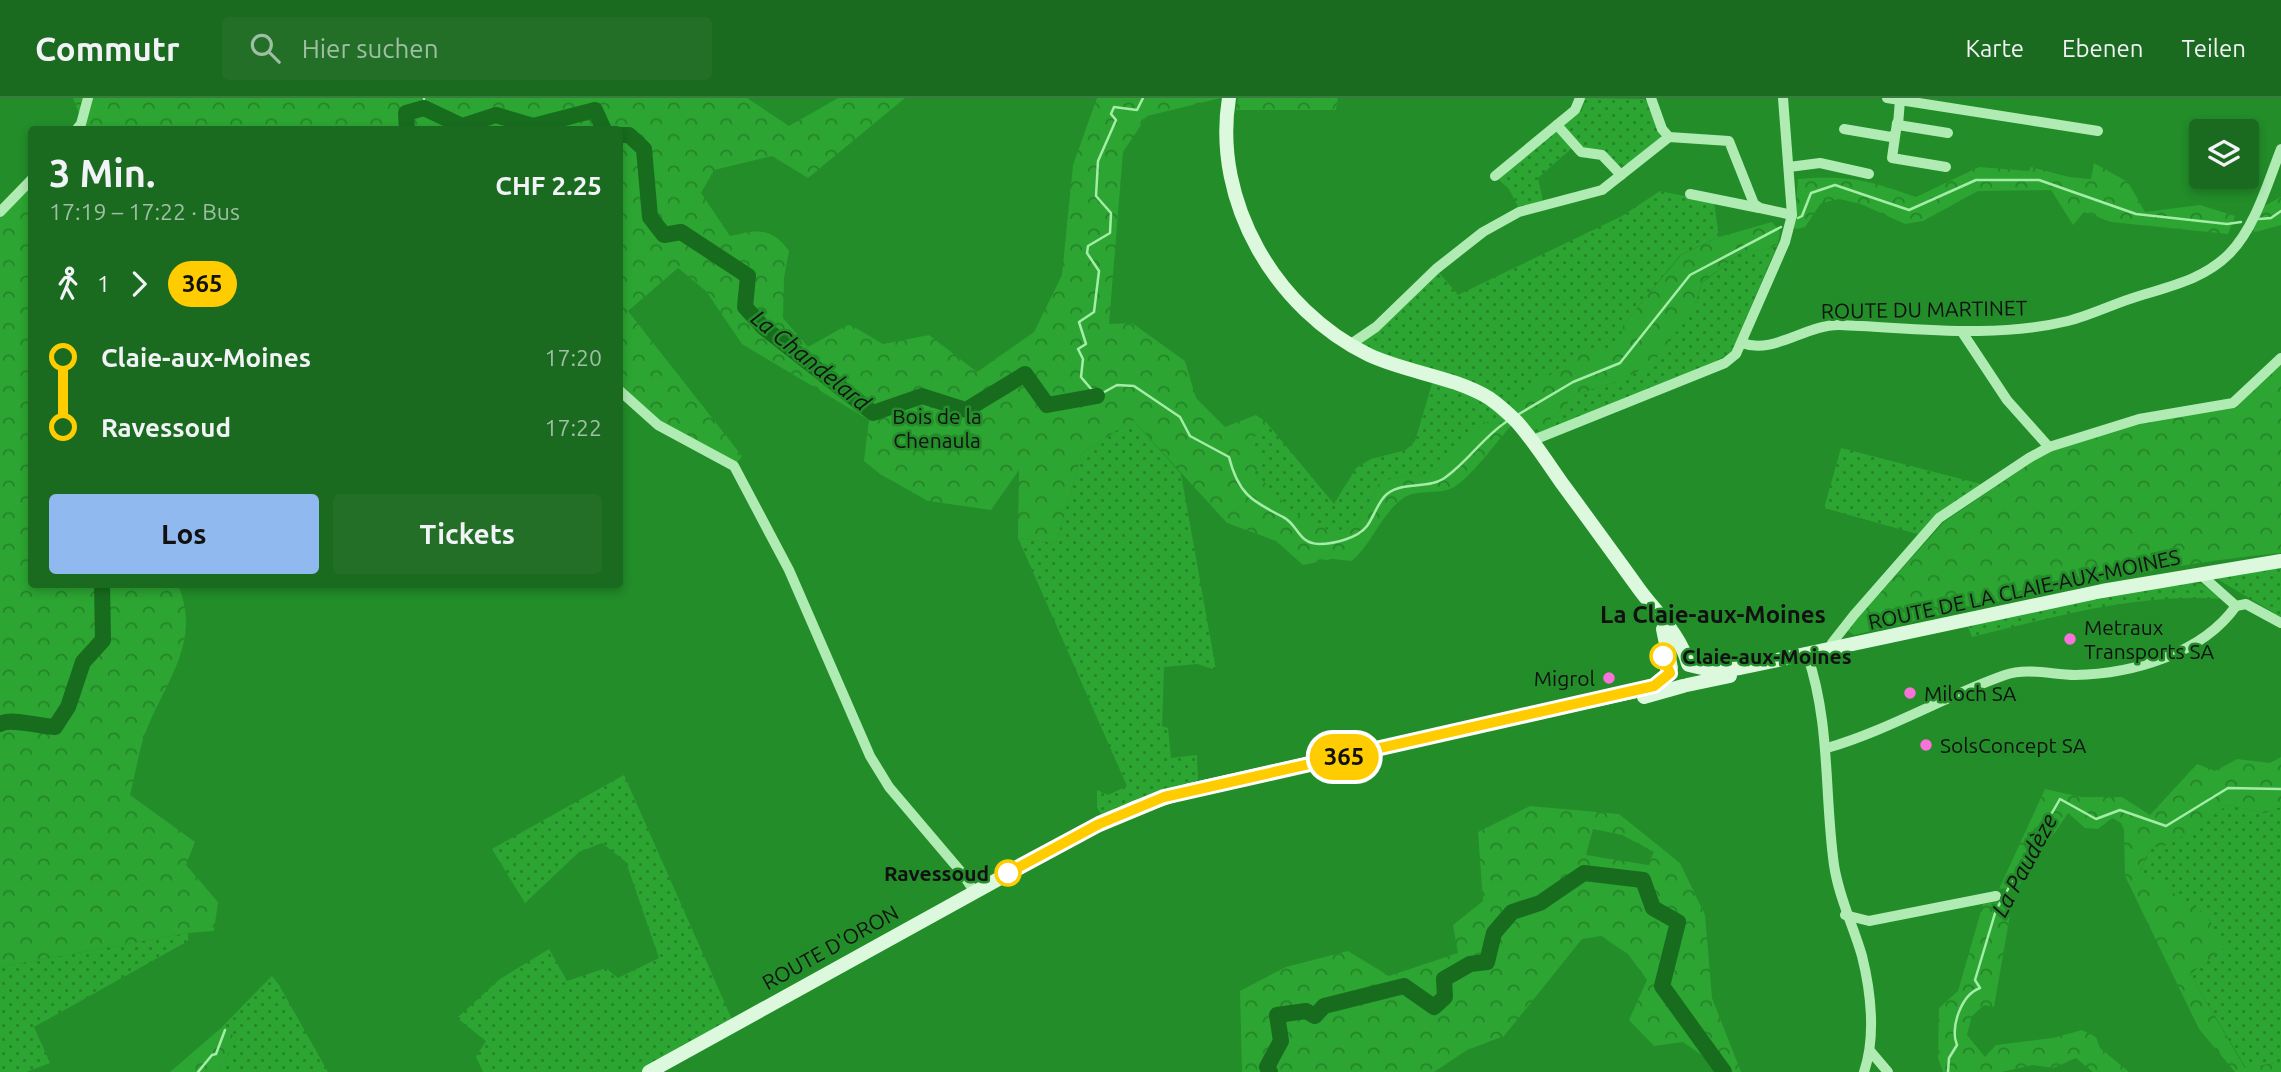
<!DOCTYPE html>
<html lang="de">
<head>
<meta charset="utf-8">
<style>
	:root { --surface:#1a6a1f; --page:#236f28; --text:#f1f3f6; --muted:#9fbfa4; --line:#387d3d; --accent:#90b9f0 }
	body { margin:0; font-family:Ubuntu,sans-serif; background:var(--page); color:var(--text); height:100vh; display:flex; flex-direction:column; font-size:26px; white-space:nowrap }
	* { box-sizing:border-box; margin:0 }
	p { font-size:23px; color:var(--muted) }
	.icon { flex:none; width:38px; height:38px; fill:none; stroke:currentColor; stroke-width:2; stroke-linecap:round; stroke-linejoin:round }
	.map { position:relative; flex:1; overflow:hidden }
	.panel { position:absolute; left:28px; top:28px; width:595px; height:462px; display:flex; flex-direction:column; background:var(--surface); border-radius:7px; box-shadow:0 4px 10px #0003 }
	.panel>* { flex:none }
	.badge { padding:0 14px; border-radius:23px; font-size:24px; line-height:46px }
	.controls { position:absolute; left:2189px; top:21px; display:grid; gap:14px }
	.controls a { display:grid; place-items:center; width:70px; height:70px; border-radius:7px; background:var(--surface); box-shadow:0 4px 10px #0003; font-size:35px }
	.map>.badge { position:absolute; translate:-50% -50%; box-shadow:0 0 0 4px #fff }
	.legs { display:flex; align-items:center; gap:10px; height:77px; padding:0 21px; font-size:23px }
	.legs p { margin-inline-start:auto }
	.headline { display:flex; align-items:center; justify-content:space-between; height:119px; padding:0 21px }
	h1 { font-size:38px; font-weight:600; line-height:52px }
	.button { display:flex; gap:14px; margin-top:auto; padding:14px 21px }
	.button a { flex:1; height:80px; border-radius:7px; background:var(--accent); color:#111; font-size:28px; font-weight:600; line-height:80px; text-align:center }
	.button a+a { background:var(--page); color:var(--text) }
	ul { padding:0 21px; list-style:none }
	li { display:flex; align-items:center; gap:24px; height:70px; font-size:26px }
	li i { display:grid; place-items:center; width:10px; height:100%; margin:0 9px; background:currentColor }
	li i::after { content:''; width:18px; height:18px; margin:-9px; border:5px solid; border-radius:50%; background:var(--surface) }
	li p { margin-inline-start:auto }
	li:first-child i { background:linear-gradient(#0000 50%,currentColor 0) }
	li:last-child i { background:linear-gradient(currentColor 50%,#0000 0) }
	header { display:flex; align-items:center; gap:42px; box-sizing:border-box; height:98px; padding:0 35px; background:var(--surface); border-bottom:2px solid var(--line) }
	header strong { font-size:33px }
	nav { display:flex; gap:38px; margin-inline-start:auto; font-size:24px }
	.search { width:490px; height:63px; background:var(--page); display:flex; align-items:center; gap:18px; box-sizing:border-box; padding:0 24px; border-radius:7px; color:var(--muted); font-size:26px }
	.map>svg:first-child { display:block }
	.grass { fill:url(#grass-dots) }
	.forest { fill:url(#forest-crowns); fill-rule:evenodd }
	.lines { fill:none; stroke-linecap:round; stroke-linejoin:round }
	.stream { stroke:#a4eda7; stroke-width:2.5 }
	.river { stroke:#176c1e; stroke-width:16 }
	.street { stroke:#b0ebb3; stroke-width:10 }
	.secondary { stroke:#dcf9de; stroke-width:14 }
	.line-1-casing { stroke:#fff; stroke-width:16 }
	.line-1 { stroke:#fc0; stroke-width:10 }
	.poi-dot { fill:#f872da; stroke:#228d29; stroke-width:2.5 }
	.stop-1-dot { fill:#fff; stroke:#fc0; stroke-width:3.5 }
	.labels { text-anchor:middle; dominant-baseline:central; stroke-width:5; stroke-linejoin:round; paint-order:stroke }
	.street-label { font-size:21px; fill:#111; stroke:#228d29 }
	.park-label { font-size:21px; fill:#111; stroke:#228d29 }
	.poi-label { font-size:21px; fill:#111; stroke:#228d29; text-anchor:start }
	.stop-label { font-size:21px; font-weight:bold; fill:#111; stroke:#228d29; text-anchor:start }
	.water-label { font-size:23px; font-style:italic; fill:#111; stroke:#228d29 }
	.quarter-label { font-size:24px; font-weight:bold; fill:#111; stroke:#228d29 }
</style>
</head>
<body>
<header>
<strong>Commutr</strong>
<div class="search"><svg class="icon" aria-label="search" viewBox="0 0 24 24"><circle cx="10" cy="10" r="6"/><path d="M15 15l6 6"/></svg>Hier suchen</div>
<nav><a>Karte</a><a>Ebenen</a><a>Teilen</a></nav>
</header>
<div class="map">
<svg width="2281" height="974" viewBox="0 0 2281 974">
	<defs>
		<pattern id="grass-dots" width="8" height="8" patternUnits="userSpaceOnUse" patternTransform="scale(1.75)"><rect width="8" height="8" fill="#2ca532"/><path d="M2 2h.1M6 6h.1" fill="none" stroke="#248529" stroke-width="1.8" stroke-linecap="round"/></pattern>
		<pattern id="forest-crowns" width="20" height="18" patternUnits="userSpaceOnUse" patternTransform="scale(1.75)"><rect width="20" height="18" fill="#2ca532"/><path d="M2 6a3 3 0 1 1 6 0M12 15a3 3 0 1 1 6 0" fill="none" stroke="#248529"/></pattern>
	</defs>
	<rect width="100%" height="100%" fill="#228d29"/>
	<g class="grass">
		<polygon points="1585,0 1644,1 1651,7 1662,41 1628,67 1617,67 1573,43 1564,27 1582,13"/>
		<polygon points="1557,32 1572,50 1538,80 1543,103 1519,111 1509,91 1497,80"/>
		<path d="M1660,93L1714,104L1719,139L1680,157L1624,226L1617,254H1581L1543,328L1577,296L1618,283L1694,210L1702,185L1739,156L1771,150L1778,145L1732,253L1717,263L1531,343L1518,326L1509,330L1484,325C1468,340 1447,372 1424,376C1408,379 1397,378 1380,384L1358,423L1343,435L1318,431L1293,414L1255,375L1249,346L1266,324L1334,406L1356,370L1371,361L1406,352L1415,343L1434,279L1351,246L1436,171L1458,197L1622,118Z"/>
		<polygon points="1133,322 1181,376 1216,572 1197,566 1164,569 1162,628 1168,630 1171,660 1197,657 1198,682 1103,719 1097,710 1097,692 1108,697 1127,688 1018,440 1056,445 1082,355"/>
		<polygon points="1841,350 1981,386 1935,418 1921,437 1824,410"/>
		<polygon points="2281,468 2281,519 2212,478"/>
		<path d="M2179,483L2202,486L2221,501C2136,495 2055,519 1972,539L1967,527Z"/>
		<polygon points="624,677 734,926 649,974 483,974 476,959 486,943 457,920 500,881 549,851 567,883 606,870 618,880 659,860 626,764 602,745 579,754 525,805 492,751"/>
		<polygon points="2228,707 2265,715 2281,709 2281,964 2246,970 2190,876 2225,849 2140,774 2150,750 2169,746"/>
		<polygon points="188,835 188,843 34,929 50,965 26,974 0,974 0,869"/>
		<polygon points="272,878 279,887 328,974 218,974 237,940 221,930"/>
	</g>
	<g class="forest">
		<path d="M73,0H747L789,28L838,0H905L808,80L772,58L714,72L701,95L730,138C757,132 771,128 789,153L784,180L783,220L808,249L849,226L883,246L929,237L977,274L1034,234L1062,177L1073,67L1097,0H1221L1147,18L1123,54L1109,226L1132,225L1185,263L1196,300L1225,329L1256,317L1266,324L1249,346L1263,359L1255,375C1285,405 1300,428 1343,435L1358,423L1380,384C1397,378 1408,379 1424,376C1447,372 1468,340 1484,324L1509,330C1495,346 1471,379 1454,389C1438,398 1416,390 1402,401C1381,417 1372,445 1352,463L1332,461L1303,467L1276,443L1227,425L1133,322L1082,355L1056,445L1018,440L1019,372L991,412L928,403L880,376L864,363L869,322L742,246L706,193L678,170L628,213L742,358L734,368L658,327L620,293V32L85,31Z"/>
		<polygon points="1238,0 1338,0 1336,12 1236,12"/>
		<path d="M2094,65L2128,84L2145,114L2200,107L2235,118L2228,136L2111,124L2084,114L2073,127L2051,92L1978,93L1923,123L1905,126L1861,106L1839,101L1821,105L1805,129L1794,132L1798,81C1848,77 1869,82 1916,99L1979,69L2029,73L2031,69L2069,79L2091,81Z"/>
		<path d="M31,87L32,486L178,487C201,541 169,579 148,628C139,649 136,674 130,697L195,744L186,767L218,804L214,833L188,835L0,869V119Z"/>
		<polygon points="2281,99 2281,127 2248,136 2262,109"/>
		<polygon points="1772,124 1780,134 1778,145 1771,150 1739,156 1702,184 1694,210 1651,267 1618,283 1577,296 1543,328 1518,326 1504,311 1581,254 1616,254 1624,226 1681,157 1719,139"/>
		<path d="M2281,267V455C2136,469 1996,504 1854,537L1847,532L1944,424L2044,356L2140,324L2235,308Z"/>
		<polygon points="2281,659 2281,709 2265,715 2228,707 2169,747 2150,750 2140,773 2206,816 2225,850 2190,876 2245,970 2281,964 2281,974 2235,974 2199,931 2125,778 2124,732 2121,725 2112,720 2098,731 2085,730 2068,715 2018,789 1999,791 2045,691 2081,699 2122,699 2150,717 2197,666 2215,673 2237,661 2270,665"/>
		<path d="M1530,708L1619,716L1680,765L1705,817L1712,900L1741,974H1718L1713,965L1683,944L1654,948L1629,922L1647,882L1628,856L1601,838L1582,841L1504,938L1467,952L1434,974H1242L1240,893L1286,869L1348,853L1389,878L1458,855L1453,827L1483,803L1478,734ZM1593,731L1622,737L1654,754L1648,767L1586,757Z"/>
		<polygon points="2004,803 2011,811 1994,909 1984,907 1972,918 1967,937 1985,959 1996,947 2053,940 2082,932 2096,939 2100,950 2129,974 2093,974 2076,960 2053,970 2033,967 2001,974 1943,974 1938,960 1939,910 1958,893 1983,806"/>
		<polygon points="221,930 237,940 218,974 170,974"/>
	</g>
	<g class="lines">
		<g class="stream">
			<polyline points="424,0 424,1"/>
			<path d="M1143,0L1137,12L1114,9L1111,16L1116,22L1098,63L1096,98L1111,115L1110,135L1088,148L1087,155L1099,173L1094,214L1079,224L1086,246L1078,251L1083,261L1081,279L1097,298L1117,287L1134,288L1180,319L1190,338L1229,359C1238,395 1251,403 1283,419C1298,426 1298,446 1319,446C1334,446 1358,440 1367,428C1374,419 1378,403 1387,396C1404,383 1427,391 1443,381C1466,366 1482,340 1506,324"/>
			<polyline points="424,9 424,10"/>
			<polyline points="1798,120 1802,118 1811,95 1835,87 1909,112 1976,82 2039,82 2136,116 2227,126 2241,124"/>
			<polyline points="2259,121 2271,120 2281,113"/>
			<polyline points="1519,316 1573,284 1620,265 1690,177 1781,129"/>
			<polyline points="198,974 212,957 216,956 225,932"/>
			<path d="M1948,974L1949,960L1957,947C1950,929 1961,897 1980,890L1975,882L1996,812L2060,701L2096,721L2120,712L2166,728L2228,690L2281,691"/>
		</g>
		<g class="river">
			<polyline points="407,32 406,15 424,10 462,28 496,17 533,28 595,12 604,32"/>
			<polyline points="620,37 629,37 644,51 650,119 664,137 681,134 748,178 745,209 763,229 873,315 922,298 966,312 1025,276 1047,307 1097,298"/>
			<path d="M0,626C11,619 40,629 55,629L68,609L83,564L103,542L102,486"/>
			<polyline points="1270,974 1267,969 1281,943 1277,917 1306,913 1315,918 1324,908 1404,888 1434,909 1445,899 1444,881 1470,866 1487,864 1494,835 1512,814 1540,805 1584,775 1643,782 1653,810 1678,824 1662,888 1724,974"/>
		</g>
		<g class="street">
			<polyline points="1651,0 1662,31 1669,39 1729,43 1754,106 1760,110 1792,117"/>
			<polyline points="1887,0 2098,33"/>
			<polyline points="1900,2 1898,27 1948,35"/>
			<polyline points="1897,25 1892,60 1946,69"/>
			<polyline points="1557,27 1581,54 1602,57 1621,77"/>
			<polyline points="1844,31 1891,39 1895,36"/>
			<polyline points="76,32 81,26 88,0"/>
			<polyline points="1789,69 1820,65 1869,76"/>
			<polyline points="1495,78 1575,12 1580,0"/>
			<polyline points="1690,96 1759,110"/>
			<polyline points="0,114 32,81"/>
			<polyline points="1962,234 2007,302 2049,349"/>
			<path d="M1742,245C1774,257 1806,226 1840,227C1916,230 1993,241 2068,223C2092,217 2115,205 2139,198C2171,188 2204,181 2229,156C2255,130 2268,84 2281,51"/>
			<polyline points="1351,246 1376,229 1436,171 1483,134 1519,114 1602,92 1669,39"/>
			<polyline points="620,293 658,327 734,368 789,472 870,658 889,689 962,775 974,793"/>
			<polyline points="1531,343 1725,265 1736,256 1785,144 1792,117 1783,0"/>
			<polyline points="2200,476 2236,508 2246,506 2281,525"/>
			<polyline points="1830,551 1832,545 1854,517 1939,420 2029,360 2049,349 2139,321 2233,305 2281,260"/>
			<path d="M1807,556C1831,626 1824,695 1834,767C1839,800 1853,827 1862,858C1871,894 1876,939 1864,974"/>
			<path d="M1827,650C1889,632 1945,598 2005,577C2027,569 2053,577 2075,577C2132,576 2202,556 2236,508"/>
			<polyline points="1845,817 1869,823 1996,798"/>
			<polyline points="1871,954 1888,974"/>
		</g>
		<g class="secondary">
			<path d="M1229,0C1212,104 1276,212 1369,257C1408,275 1452,278 1489,300C1499,307 1508,315 1517,324C1533,342 1547,364 1561,384C1587,419 1613,455 1639,491C1655,513 1682,539 1688,566"/>
			<polyline points="1663,531 1671,570"/>
			<polyline points="1689,567 1715,573 1740,570 2102,493 2281,463"/>
			<polyline points="1687,587 1730,578"/>
			<polyline points="1644,599 1683,588"/>
			<polyline points="649,974 1082,735 1134,710 1190,692 1645,591 1659,585 1670,575"/>
		</g>
	</g>
	<g class="lines">
		<defs>
			<polyline id="line-1" points="1008,775 1099,726 1164,699 1654,588 1670,575 1663,558"/>
		</defs>
		<use href="#line-1" class="line-1-casing"/>
		<use href="#line-1" class="line-1"/>
	</g>
	<g class="poi-dot">
		<circle cx="2070" cy="541" r="7"/>
		<circle cx="1609" cy="580" r="7"/>
		<circle cx="1910" cy="595" r="7"/>
		<circle cx="1926" cy="647" r="7"/>
	</g>
	<g class="stop-1-dot">
		<circle cx="1663" cy="558" r="12"/>
		<circle cx="1008" cy="775" r="12"/>
	</g>
	<g class="labels">
		<g class="street-label">
			<text transform="translate(1924 211) rotate(-1)">ROUTE DU MARTINET</text>
			<text transform="translate(2024 491) rotate(-12)">ROUTE DE LA CLAIE-AUX-MOINES</text>
			<text transform="translate(830 849) rotate(-29)">ROUTE D'ORON</text>
		</g>
		<g class="park-label">
			<text x="937" y="318">Bois de la<tspan x="937" dy="24">Chenaula</tspan></text>
		</g>
		<g class="poi-label">
			<text x="2084" y="529">Metraux<tspan x="2084" dy="24">Transports SA</tspan></text>
			<text x="1595" y="580" text-anchor="end">Migrol</text>
			<text x="1924" y="595">Miloch SA</text>
			<text x="1940" y="647">SolsConcept SA</text>
		</g>
		<g class="stop-label">
			<text x="1682" y="558">Claie-aux-Moines</text>
			<text x="989" y="775" text-anchor="end">Ravessoud</text>
		</g>
		<g class="water-label">
			<text transform="translate(811 262) rotate(39)">La Chandelard</text>
			<text transform="translate(2024 767) rotate(-62)">La Paudèze</text>
		</g>
		<g class="quarter-label">
			<text x="1713" y="516">La Claie-aux-Moines</text>
		</g>
	</g>
</svg>
<div class="controls">
<a><svg class="icon" aria-label="layers" viewBox="0 0 24 24"><path d="M12 4l9 5-9 5-9-5zM3 14l9 5 9-5"/></svg></a>
</div>
<b class="badge" style="left:1344px;top:659px;background:#fc0;color:#111">365</b>
<section class="panel">
<div class="headline"><div><h1>3 Min.</h1><p>17:19 – 17:22 · Bus</p></div><b>CHF 2.25</b></div>
<div class="legs"><svg class="icon" aria-label="walk" viewBox="0 0 24 24"><circle cx="13" cy="4" r="2"/><path d="M13 8l-2 6 4 7M11 14l-3 7M7 12l3-4h3l4 4"/></svg>1<svg class="icon" aria-label="forward" viewBox="0 0 24 24"><path d="M9 5l7 7-7 7"/></svg><b class="badge" style="background:#fc0;color:#111">365</b></div>
<ul>
<li><i style="color:#fc0"></i><b>Claie-aux-Moines</b><p>17:20</p></li>
<li><i style="color:#fc0"></i><b>Ravessoud</b><p>17:22</p></li>
</ul>
<div class="button"><a>Los</a><a>Tickets</a></div>
</section>
</div>
</body>
</html>
